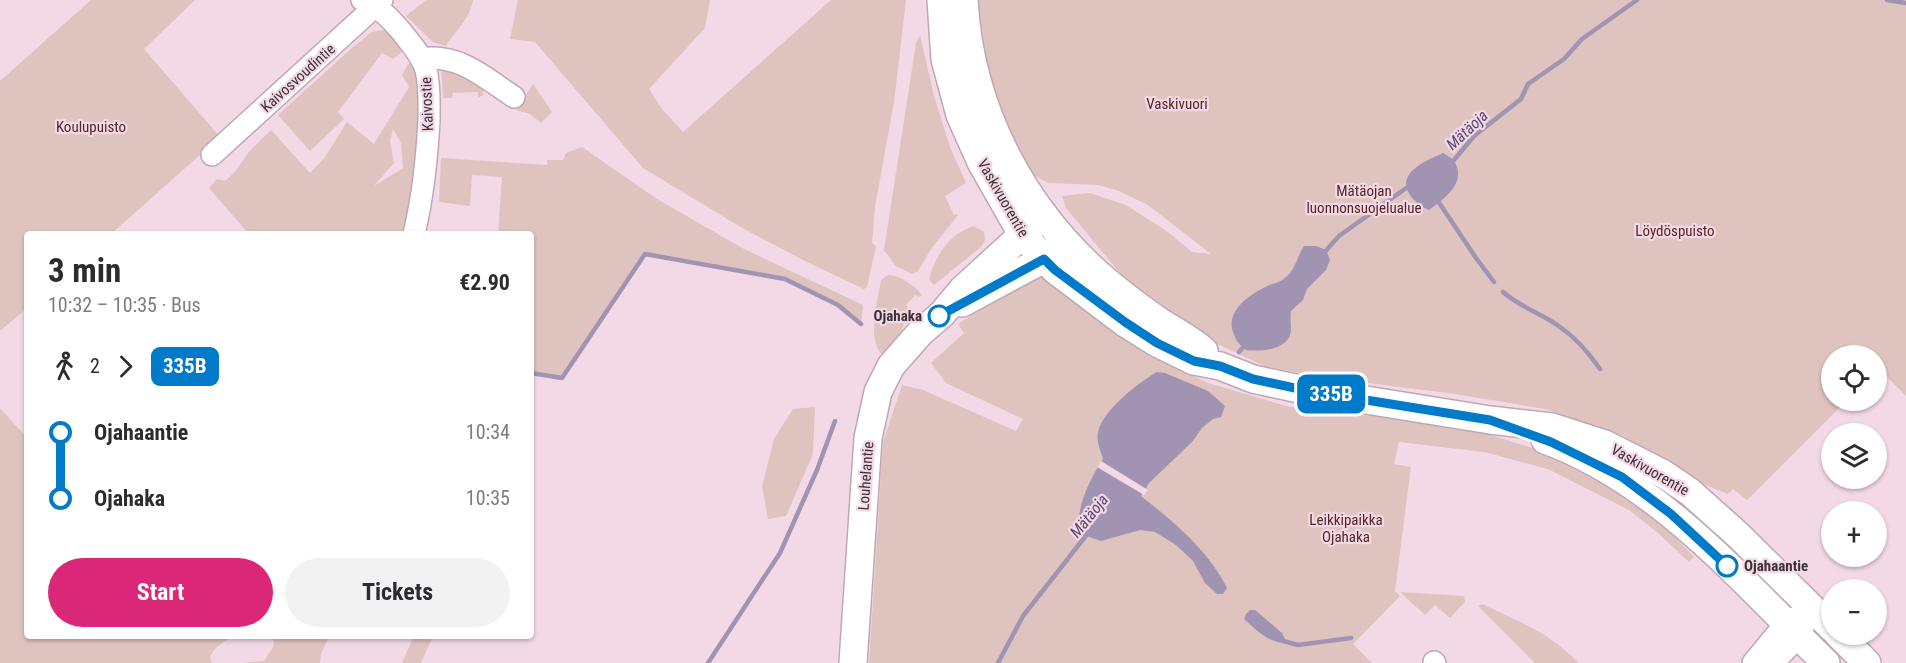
<!DOCTYPE html>
<html lang="en">
<head>
<meta charset="utf-8">
<style>
	:root { --surface:#fff; --page:#f2f2f3; --text:#2b2b33; --muted:#7c7c81; --accent:#db2777 }
	body { margin:0; font-family:"Roboto Condensed",sans-serif; background:var(--page); color:var(--text); height:100vh; display:flex; flex-direction:column; font-size:22px; white-space:nowrap }
	* { box-sizing:border-box; margin:0 }
	p { font-size:20px; color:var(--muted) }
	.icon { flex:none; width:33px; height:33px; fill:none; stroke:currentColor; stroke-width:2; stroke-linecap:round; stroke-linejoin:round }
	.map { position:relative; flex:1; overflow:hidden }
	.details { position:absolute; left:24px; top:231px; width:510px; height:408px; display:flex; flex-direction:column; background:var(--surface); border-radius:6px; box-shadow:0 2px 4px #0004 }
	.details>* { flex:none }
	.badge { padding:0 12px; border-radius:9px; font-size:21px; line-height:39px }
	.buttons { position:absolute; left:1821px; top:345px; display:grid; gap:12px }
	.buttons a { display:grid; place-items:center; width:66px; height:66px; border-radius:50%; background:var(--surface); box-shadow:0 2px 4px #0004; font-size:30px }
	.map>.badge { position:absolute; translate:-50% -50%; box-shadow:0 0 0 3px #fff }
	.legs { display:flex; align-items:center; gap:9px; height:66px; padding:0 24px; font-size:20px }
	.legs p { margin-inline-start:auto }
	.summary { display:flex; align-items:center; justify-content:space-between; height:102px; padding:0 24px }
	h1 { font-size:33px; font-weight:700; line-height:45px }
	.primary-button { display:flex; gap:12px; margin-top:auto; padding:12px 24px }
	.primary-button a { flex:1; height:69px; border-radius:36px; background:var(--accent); color:#fff; font-size:24px; font-weight:700; line-height:69px; text-align:center }
	.primary-button a+a { background:var(--page); color:var(--text) }
	ul { padding:0 24px; list-style:none }
	li { display:flex; align-items:center; gap:21px; height:66px; font-size:22px }
	li i { display:grid; place-items:center; width:9px; height:100%; margin:0 8px; background:currentColor }
	li i::after { content:''; width:15px; height:15px; margin:-8px; border:4px solid; border-radius:50%; background:var(--surface) }
	li p { margin-inline-start:auto }
	li:first-child i { background:linear-gradient(#0000 50%,currentColor 0) }
	li:last-child i { background:linear-gradient(currentColor 50%,#0000 0) }
	.map>svg:first-child { display:block }
	.green { fill:#dec3bf; fill-rule:evenodd }
	.water { fill:#a194b3 }
	.pier { fill:#f3d9e6 }
	.lines { fill:none; stroke-linecap:round; stroke-linejoin:round }
	.stream { stroke:#a194b3; stroke-width:4.5 }
	.minor-casing { stroke:#c0a7b4; stroke-width:24 }
	.major-casing { stroke:#c0a7b4; stroke-width:30 }
	.minor { stroke:#fff; stroke-width:21 }
	.major { stroke:#fff; stroke-width:27 }
	.line-1-casing { stroke:#fff; stroke-width:14 }
	.line-1 { stroke:#007ac9; stroke-width:9 }
	.stop-1-dot { fill:#fff; stroke:#007ac9; stroke-width:3 }
	.labels { text-anchor:middle; dominant-baseline:central; stroke-width:4.5; stroke-linejoin:round; paint-order:stroke }
	.street-label { font-size:15px; fill:#3d3238; stroke:#f3d9e6 }
	.park-label { font-size:15px; fill:#592521; stroke:#f3d9e6 }
	.stop-label { font-size:15px; font-weight:bold; fill:#3d3238; stroke:#f3d9e6; text-anchor:end }
	.water-label { font-size:16px; font-style:italic; fill:#5b4674; stroke:#f3d9e6 }
</style>
</head>
<body>
<div class="map">
<svg width="1906" height="663" viewBox="0 0 1906 663">
	<rect width="100%" height="100%" fill="#f3d9e6"/>
	<g class="green">
		<polygon points="91,0 195,0 144,49 220,137 111,234 27,234 27,308 0,331 0,81"/>
		<path d="M426,0H473C469,21 457,28 446,46L433,42L406,16Z"/>
		<polygon points="518,0 710,0 705,28 649,89 662,109 683,132 831,0 906,0 894,102 875,207 872,243 876,246 867,287 864,289 807,262 744,229 643,168 535,42 510,39"/>
		<polygon points="977,0 1906,0 1906,396 1879,369 1877,371 1876,356 1832,356 1832,400 1846,401 1747,500 1733,489 1728,494 1685,477 1624,436 1545,409 1455,394 1320,377 1264,366 1213,342 1157,308 1124,278 1066,208 1062,196 1090,193 1126,205 1168,232 1192,252 1211,254 1148,205 1119,191 1098,185 1048,183 1033,175 1002,119 982,52"/>
		<polygon points="383,30 390,32 403,47 403,51 393,59 382,53 338,112 344,119 310,151 278,115 352,48 372,32"/>
		<polygon points="920,35 934,96 950,147 966,183 945,196 954,215 957,214 958,215 931,249 918,271 912,274 896,266 884,250 916,43"/>
		<path d="M414,62C426,112 414,184 403,234H249L209,188L217,179L225,181L235,172L248,153L271,130L310,173L325,157L347,122L374,144L409,87L402,75L408,64ZM393,129L401,143L403,168L374,186L394,163L390,141Z"/>
		<polygon points="441,64 483,86 483,95 478,98 478,92 453,93 452,98 443,98"/>
		<polygon points="533,84 552,112 541,123 530,114 516,110"/>
		<polygon points="582,147 657,199 744,249 863,305 861,324 838,305 785,279 645,254 562,378 531,373 531,234 498,234 502,177 472,175 470,206 439,202 441,158 547,165 547,160 563,160 566,153"/>
		<path d="M974,226L984,232L985,240L981,247L934,285L929,280C934,257 950,233 974,226Z"/>
		<path d="M888,275C900,275 915,286 922,295L919,297L915,295L906,305L909,309L898,341L885,356C865,346 878,299 881,280Z"/>
		<polygon points="1035,278 1045,278 1156,358 1208,383 1290,407 1461,426 1536,449 1595,476 1654,516 1694,557 1689,562 1658,533 1629,510 1548,469 1484,452 1399,442 1394,464 1411,467 1395,591 1400,596 1353,644 1372,663 869,663 883,442 902,385 923,390 1016,431 1023,419 946,383 931,363 964,333 958,324 1004,294"/>
		<polygon points="815,407 813,454 786,516 768,519 762,486 774,439 793,409"/>
		<path d="M0,408L27,438V636H234C224,641 214,647 210,657L212,663H0Z"/>
		<polygon points="1400,592 1464,596 1465,602 1450,618 1435,605 1425,615"/>
		<path d="M1482,604C1520,622 1548,632 1579,663H1535L1478,606Z"/>
		<polygon points="269,636 329,636 321,654 320,663 241,663 264,661 273,647 274,641"/>
		<polygon points="414,636 433,636 421,663 402,663"/>
	</g>
	<g class="water">
		<path d="M1443,153L1454,160C1456,164 1459,171 1458,175C1458,189 1439,203 1429,210C1421,207 1415,202 1410,195C1395,173 1427,160 1443,153Z"/>
		<path d="M1304,246H1316L1326,250L1330,260L1326,270L1307,289L1303,300L1291,311C1290,317 1291,324 1291,330C1290,350 1261,352 1246,350C1239,345 1236,340 1233,332C1225,310 1252,293 1269,285C1275,283 1281,282 1286,277C1296,269 1297,256 1304,246Z"/>
		<path d="M1157,372L1165,373L1208,391L1225,406L1221,417L1213,419L1202,428L1192,442L1149,483L1141,496C1174,522 1208,550 1227,588L1223,594H1217L1205,583L1193,561L1176,545L1155,532L1140,530L1101,541L1080,534C1074,510 1090,479 1103,459C1101,451 1096,441 1098,432C1103,410 1138,383 1157,372Z"/>
		<path d="M1250,610H1255L1282,633L1287,643C1270,644 1256,630 1244,619L1246,614Z"/>
	</g>
	<polygon class="pier" points="1101,461 1148,490 1144,495 1097,467"/>
	<g class="lines">
		<g class="stream">
			<polyline points="1887,0 1906,3"/>
			<polyline points="1449,162 1454,160 1474,136 1521,99 1528,84 1564,59 1582,39 1637,0"/>
			<polyline points="1436,198 1476,258 1494,282"/>
			<polyline points="1322,255 1339,236 1409,186"/>
			<path d="M1503,292C1520,307 1542,314 1560,327C1576,338 1589,353 1600,369"/>
			<polyline points="1239,352 1247,343"/>
			<polyline points="531,373 562,378 645,254 785,279 838,305 861,324"/>
			<polyline points="1283,641 1298,645 1351,638"/>
			<polyline points="708,663 780,553 817,470 835,421"/>
			<polyline points="998,663 1023,616 1088,533"/>
		</g>
		<defs>
			<g id="minor">
				<path d="M362,0C379,7 389,17 401,31C410,43 422,55 426,70C430,85 429,104 429,120C427,159 423,196 414,234"/>
				<path d="M422,59C459,53 485,78 514,97"/>
				<polyline points="212,155 382,0"/>
				<polyline points="1434,662 1435,663"/>
				<polyline points="1753,663 1786,623 1812,608"/>
				<polyline points="1773,663 1799,636 1805,622"/>
			</g>
			<g id="major">
				<polyline points="941,0 945,59 960,115 981,162 1010,213 1022,234 1055,270 1125,323 1157,343 1194,361 1220,366 1253,379 1304,390 1490,420 1552,427 1605,444 1662,473 1690,492 1738,535 1832,628"/>
				<path d="M964,0C970,111 1025,214 1111,285C1127,298 1144,311 1162,323C1176,332 1192,340 1204,351"/>
				<polyline points="962,303 1044,259 1058,247"/>
				<path d="M1545,440C1658,481 1742,581 1826,663"/>
				<polyline points="1838,634 1867,663"/>
				<polyline points="853,663 868,438 878,392 891,366 920,333 942,314 963,289 1044,215"/>
			</g>
		</defs>
		<use href="#minor" class="minor-casing"/>
		<use href="#major" class="major-casing"/>
		<use href="#minor" class="minor"/>
		<use href="#major" class="major"/>
	</g>
	<g class="lines">
		<defs>
			<polyline id="line-1" points="939,316 1044,259 1055,270 1125,322 1157,343 1194,361 1220,366 1253,379 1304,390 1490,420 1551,442 1622,477 1671,514 1727,566"/>
		</defs>
		<use href="#line-1" class="line-1-casing"/>
		<use href="#line-1" class="line-1"/>
	</g>
	<g class="stop-1-dot">
		<circle cx="939" cy="316" r="10"/>
		<circle cx="1727" cy="566" r="10"/>
	</g>
	<g class="labels">
		<g class="street-label">
			<text transform="translate(298 78) rotate(-42)">Kaivosvoudintie</text>
			<text transform="translate(427 104) rotate(-92)">Kaivostie</text>
			<text transform="translate(1003 198) rotate(60)">Vaskivuorentie</text>
			<text transform="translate(1650 470) rotate(30)">Vaskivuorentie</text>
			<text transform="translate(866 476) rotate(-86)">Louhelantie</text>
		</g>
		<g class="park-label">
			<text x="1177" y="104">Vaskivuori</text>
			<text x="91" y="127">Koulupuisto</text>
			<text x="1364" y="191">Mätäojan<tspan x="1364" dy="17">luonnonsuojelualue</tspan></text>
			<text x="1675" y="231">Löydöspuisto</text>
			<text x="1346" y="520">Leikkipaikka<tspan x="1346" dy="17">Ojahaka</tspan></text>
		</g>
		<g class="stop-label">
			<text x="922" y="316">Ojahaka</text>
			<text x="1744" y="566" text-anchor="start">Ojahaantie</text>
		</g>
		<g class="water-label">
			<text transform="translate(1467 130) rotate(-43)">Mätäoja</text>
			<text transform="translate(1089 516) rotate(-51)">Mätäoja</text>
		</g>
	</g>
</svg>
<div class="buttons">
<a><svg class="icon" aria-label="locate" viewBox="0 0 24 24"><circle cx="12" cy="12" r="6"/><path d="M12 2v4M12 18v4M2 12h4M18 12h4"/></svg></a>
<a><svg class="icon" aria-label="layers" viewBox="0 0 24 24"><path d="M12 4l9 5-9 5-9-5zM3 14l9 5 9-5"/></svg></a>
<a>+</a>
<a>−</a>
</div>
<b class="badge" style="left:1331px;top:394px;background:#007ac9;color:#fff">335B</b>
<section class="details">
<div class="summary"><div><h1>3 min</h1><p>10:32 – 10:35 · Bus</p></div><b>€2.90</b></div>
<div class="legs"><svg class="icon" aria-label="walk" viewBox="0 0 24 24"><circle cx="13" cy="4" r="2"/><path d="M13 8l-2 6 4 7M11 14l-3 7M7 12l3-4h3l4 4"/></svg>2<svg class="icon" aria-label="forward" viewBox="0 0 24 24"><path d="M9 5l7 7-7 7"/></svg><b class="badge" style="background:#007ac9;color:#fff">335B</b></div>
<ul>
<li><i style="color:#007ac9"></i><b>Ojahaantie</b><p>10:34</p></li>
<li><i style="color:#007ac9"></i><b>Ojahaka</b><p>10:35</p></li>
</ul>
<div class="primary-button"><a>Start</a><a>Tickets</a></div>
</section>
</div>
</body>
</html>
